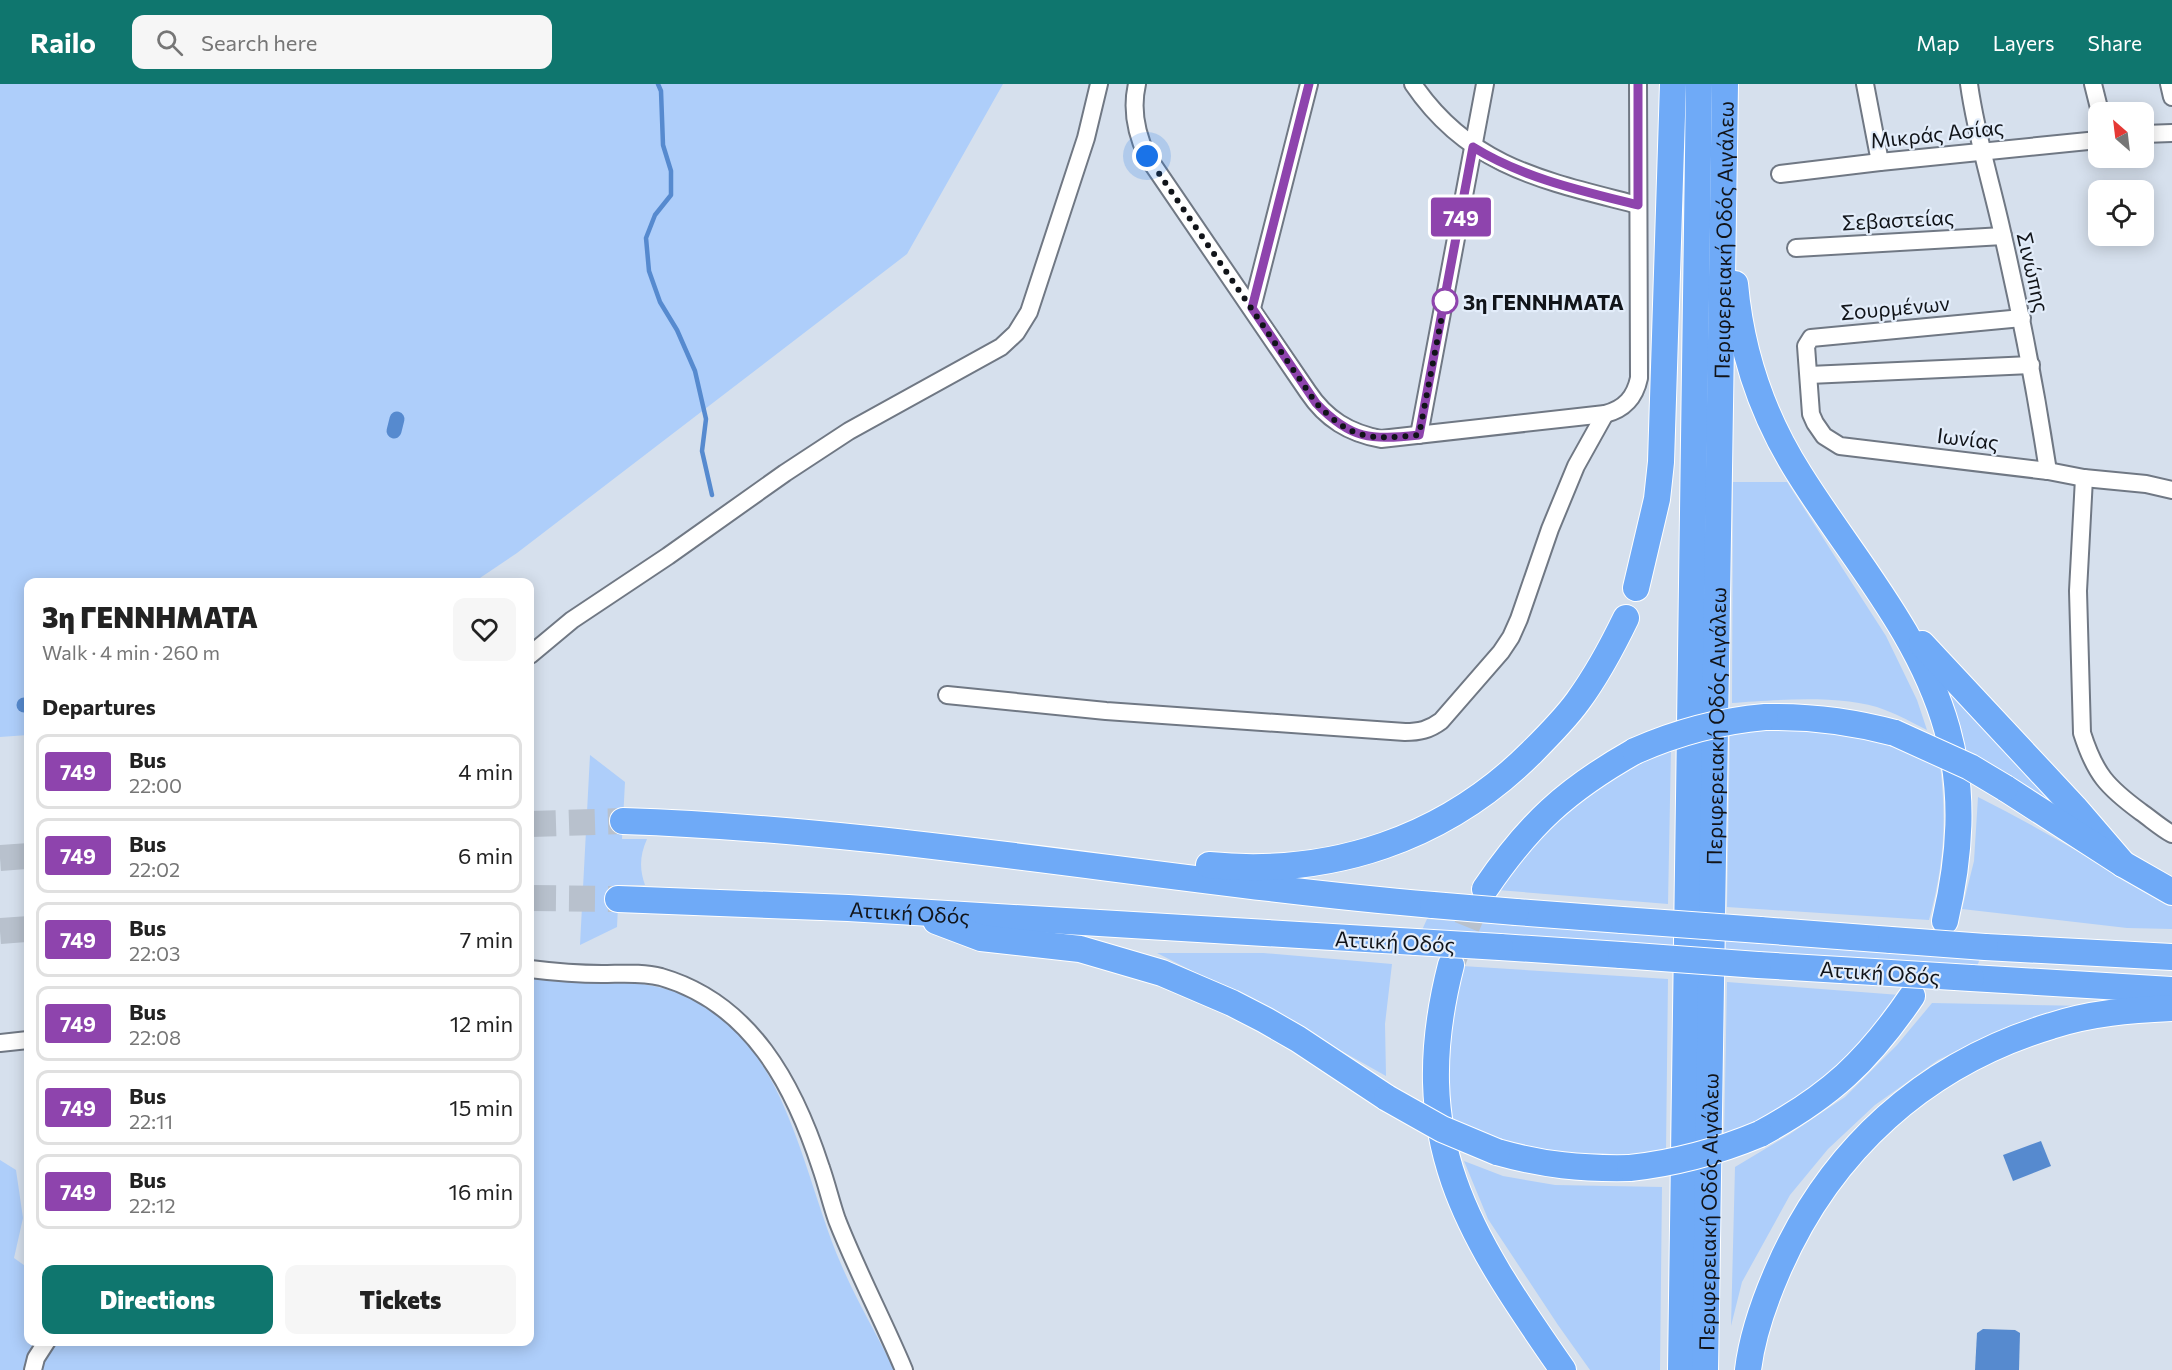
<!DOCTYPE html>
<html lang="en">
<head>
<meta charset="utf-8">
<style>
	:root { --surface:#fff; --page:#f6f6f6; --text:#222; --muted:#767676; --line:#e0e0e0; --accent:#0f766e }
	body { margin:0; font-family:Commissioner,sans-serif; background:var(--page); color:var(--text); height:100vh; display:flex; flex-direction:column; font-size:22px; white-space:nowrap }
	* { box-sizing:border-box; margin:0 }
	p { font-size:20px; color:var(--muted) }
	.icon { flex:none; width:33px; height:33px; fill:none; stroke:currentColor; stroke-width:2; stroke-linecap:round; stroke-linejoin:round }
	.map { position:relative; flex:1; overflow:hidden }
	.panel { position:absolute; left:24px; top:494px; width:510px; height:768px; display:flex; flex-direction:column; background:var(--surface); border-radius:12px; box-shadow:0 3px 15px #0003 }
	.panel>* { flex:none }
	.badge { padding:0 12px; border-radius:4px; font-size:21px; line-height:39px }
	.needle { width:39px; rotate:332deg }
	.fabs { position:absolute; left:2088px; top:18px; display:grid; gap:12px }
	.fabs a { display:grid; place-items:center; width:66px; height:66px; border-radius:12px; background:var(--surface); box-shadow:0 3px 15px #0003; font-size:30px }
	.you { position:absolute; width:30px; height:30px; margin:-15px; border:4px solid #fff; border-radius:50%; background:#1a73e8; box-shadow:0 0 0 9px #1a73e833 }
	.map>.badge { position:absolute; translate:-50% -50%; box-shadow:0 0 0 3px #fff }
	h2 { padding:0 18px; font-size:22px; line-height:54px }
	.round { display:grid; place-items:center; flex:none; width:63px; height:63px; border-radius:12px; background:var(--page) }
	.overview { display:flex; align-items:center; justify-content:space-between; height:102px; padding:0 18px }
	h1 { font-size:28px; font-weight:800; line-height:45px }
	.primary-button { display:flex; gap:12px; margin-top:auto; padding:12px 18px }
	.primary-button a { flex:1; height:69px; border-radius:12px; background:var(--accent); color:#fff; font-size:24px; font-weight:800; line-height:69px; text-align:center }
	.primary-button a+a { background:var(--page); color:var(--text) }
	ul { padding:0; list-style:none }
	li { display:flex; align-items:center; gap:18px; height:75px; margin:0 12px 9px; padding:0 6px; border:3px solid var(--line); border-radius:12px }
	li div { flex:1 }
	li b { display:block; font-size:22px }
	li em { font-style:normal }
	li .badge { min-width:66px; font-weight:700; text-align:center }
	header { display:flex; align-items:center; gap:36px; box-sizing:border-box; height:84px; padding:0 30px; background:var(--accent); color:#fff }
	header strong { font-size:28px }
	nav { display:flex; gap:33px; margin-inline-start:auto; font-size:21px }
	.search { width:420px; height:54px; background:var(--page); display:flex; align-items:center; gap:15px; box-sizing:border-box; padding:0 21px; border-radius:12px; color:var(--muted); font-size:22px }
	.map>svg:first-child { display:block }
	.green { fill:#aecefa }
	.water { fill:#568acf }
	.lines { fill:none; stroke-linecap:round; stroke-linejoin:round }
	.stream { stroke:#568acf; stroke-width:4.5 }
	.canal { stroke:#568acf; stroke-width:15 }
	.highway-tunnel { stroke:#b8c1cd; stroke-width:26; stroke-dasharray:26 13; stroke-linecap:butt }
	.minor-casing { stroke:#707884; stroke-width:20 }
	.highway-casing { stroke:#fff; stroke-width:28 }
	.minor { stroke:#fff; stroke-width:16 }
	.highway { stroke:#6faaf7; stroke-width:26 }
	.highway-bridge-casing { stroke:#fff; stroke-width:28; stroke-linecap:butt }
	.highway-bridge { stroke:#6faaf7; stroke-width:26 }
	.line-casing { stroke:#fff; stroke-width:14 }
	.line { stroke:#8e44ad; stroke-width:9 }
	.walk { stroke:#111419; stroke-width:6; stroke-dasharray:0 10.8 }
	.stop-dot { fill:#fff; stroke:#8e44ad; stroke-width:3 }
	.labels { text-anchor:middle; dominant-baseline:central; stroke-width:4.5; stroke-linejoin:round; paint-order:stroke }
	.street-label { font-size:21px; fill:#111419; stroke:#e3edfa }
	.stop-label { font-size:21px; font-weight:bold; fill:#111419; stroke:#e3edfa; text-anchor:start }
</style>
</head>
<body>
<header>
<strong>Railo</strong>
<div class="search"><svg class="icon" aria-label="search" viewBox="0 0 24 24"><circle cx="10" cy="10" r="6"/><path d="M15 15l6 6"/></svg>Search here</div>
<nav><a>Map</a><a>Layers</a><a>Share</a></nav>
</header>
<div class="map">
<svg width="2172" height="1286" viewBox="0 0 2172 1286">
	<rect width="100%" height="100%" fill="#d6e0ed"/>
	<g class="green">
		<polygon points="0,0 1003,0 907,170 517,469 474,498 28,498 28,651 0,653"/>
		<path d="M1733,398H1787L1886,552L1917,616L1927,646C1913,639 1899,631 1885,626C1845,610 1774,616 1732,619Z"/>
		<polygon points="1949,606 2060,724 1965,667 1962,647"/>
		<path d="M1765,645C1809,645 1855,648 1898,662C1912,667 1926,675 1940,681C1947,737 1944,782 1929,836L1727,823L1730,649Z"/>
		<path d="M1671,664L1668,820L1498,806C1507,794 1515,780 1525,768C1563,720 1615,689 1671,664Z"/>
		<path d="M590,671L625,698L622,755H647C640,771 639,784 645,801H619L617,843L580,861Z"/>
		<path d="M1978,713C2044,746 2107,785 2172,821V845L2127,844L1962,825L1974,777Z"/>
		<polygon points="1427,835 1980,875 1977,882 1422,846"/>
		<polygon points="1157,869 1263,869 1392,880 1385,940 1386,992 1263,923"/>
		<path d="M1462,882L1668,895L1666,1068C1611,1075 1549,1074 1496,1055C1480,1049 1465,1042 1449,1035L1448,958Z"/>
		<path d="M530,890C577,893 648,894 691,914C787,959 803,1093 841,1180C856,1216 877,1250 894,1286H0V1076L16,1086L23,1134L14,1174L28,1184V1257H530Z"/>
		<polygon points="1727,898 1900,911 1863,959 1818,1001 1767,1034 1724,1053"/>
		<polygon points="1932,919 2089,922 2012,941 1938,976 1875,1021 1828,1065 1790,1111 1742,1198 1731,1242 1735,1083 1790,1050 1845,1013 1897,961"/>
		<polygon points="1464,1077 1503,1092 1555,1101 1662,1103 1660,1286 1590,1286 1558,1241 1488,1135"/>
	</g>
	<g class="water">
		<polygon points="2041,1057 2051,1082 2013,1097 2003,1071"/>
		<polygon points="1983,1245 2015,1246 2020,1249 2019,1286 1975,1286 1977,1249"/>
	</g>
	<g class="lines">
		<polyline class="stream" points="658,0 661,7 663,61 671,87 671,111 655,131 646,154 649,187 660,218 677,246 695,287 706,335 702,367 712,411"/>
		<g class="canal">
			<polyline points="394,347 397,335"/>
			<polyline points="24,621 28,621"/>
		</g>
		<g class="highway-tunnel">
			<polyline points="530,740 623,737"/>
			<polyline points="0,774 28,772"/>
			<polyline points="530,814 618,815"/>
			<polyline points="0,847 28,845"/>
			<polyline points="1452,879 1472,830 1484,805"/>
		</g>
		<defs>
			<g id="minor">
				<path d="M1137,0C1131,26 1136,49 1147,72L1308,308C1326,335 1349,349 1381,355L1605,330C1625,325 1635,313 1639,294L1638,0"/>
				<path d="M1413,0C1470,84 1546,97 1638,121"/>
				<polyline points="1865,0 1880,78"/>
				<path d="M1969,0C1976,52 1992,101 2003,152C2021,230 2036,308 2048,387"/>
				<polyline points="2093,0 2100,28"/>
				<polyline points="2169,0 2172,13"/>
				<polyline points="2144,50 2172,49"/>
				<polyline points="1780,90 1880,78 2098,56"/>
				<polyline points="1796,164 2003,152"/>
				<polyline points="1252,224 1309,0"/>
				<polyline points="2022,234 1811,254 1806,262 1811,330 1815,339 1824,352 1840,362 2048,387 2084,394 2146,400 2172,406"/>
				<polyline points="1809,291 2031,281"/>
				<polyline points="1419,351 1485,0"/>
				<path d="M2084,394L2078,507L2082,649C2095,690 2107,703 2141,728C2151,735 2161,744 2172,750"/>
				<polyline points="530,571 572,536 668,472 785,389 849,347 1001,263 1016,249 1029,228 1086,54 1099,0"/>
				<path d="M947,611L1106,627L1405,648C1419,648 1429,646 1441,637L1501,568L1511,553L1519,535L1550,445L1576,382L1605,330"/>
				<path d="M530,885C554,888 577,890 602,890C621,890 642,888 661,893C751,919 794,1001 821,1084C827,1101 831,1119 837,1136C857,1187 883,1236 904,1286"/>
				<polyline points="0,959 28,956"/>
				<polyline points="33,1286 36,1274 47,1257"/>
			</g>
			<g id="highway">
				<path d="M1735,200C1741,268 1763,333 1800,391C1852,474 1920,549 1947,645C1965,709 1960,773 1945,837"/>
				<polyline points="1636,504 1657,415 1661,378 1673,0"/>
				<polyline points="1922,560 2074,723 2123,780"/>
				<path d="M1765,633C1811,632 1851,637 1895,649"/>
				<polyline points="2005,704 2123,780 2172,808"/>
				<path d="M623,737C895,746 1163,798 1433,821"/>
				<path d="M1209,781C1331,793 1445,755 1532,668C1548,652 1565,635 1578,617C1597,591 1612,563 1626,534"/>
				<path d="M1485,805C1529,740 1566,706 1635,667"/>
				<path id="s1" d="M618,815L848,824L1416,858"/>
				<polyline points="1516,828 1622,836"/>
				<polyline points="936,837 981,854 1080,865 1162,889 1232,919 1265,936 1298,955 1387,1014"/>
				<polyline points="1760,846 1891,856"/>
				<polyline points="1500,863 1621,871"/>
				<polyline points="1985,863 2172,873"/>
				<path d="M1451,881C1406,1056 1467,1148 1563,1286"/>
				<polyline points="1758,881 1874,888"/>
				<polyline points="1971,894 2172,906"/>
				<path d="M1760,1050C1830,1012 1867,978 1912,912"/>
				<path d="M1497,1068C1543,1081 1582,1085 1630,1084"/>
				<polyline points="1681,1286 1699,0"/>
				<path id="s2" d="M1705,1286L1725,0"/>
				<path d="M1748,1286C1752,1252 1764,1218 1778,1186C1830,1066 1925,980 2051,942C2090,929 2131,926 2172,924"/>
			</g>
		</defs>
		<use href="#minor" class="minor-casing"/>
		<use href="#highway" class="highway-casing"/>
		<use href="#minor" class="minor"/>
		<use href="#highway" class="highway"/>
		<defs>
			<g id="highway-bridge">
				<polyline points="1895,649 1970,683 2005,704"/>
				<path d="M1635,667C1678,648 1719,637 1765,633"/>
				<polyline points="1433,821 1516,828"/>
				<polyline points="1622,836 1760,846"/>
				<polyline points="1891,856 1985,863"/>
				<polyline points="1416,858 1500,863"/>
				<polyline points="1621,871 1758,881"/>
				<polyline points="1874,888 1971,894"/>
				<polyline points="1387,1014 1442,1045 1497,1068"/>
				<path d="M1630,1084C1676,1079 1717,1068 1760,1050"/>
			</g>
		</defs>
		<use href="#highway-bridge" class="highway-bridge-casing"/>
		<use href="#highway-bridge" class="highway-bridge"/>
	</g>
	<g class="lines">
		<defs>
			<path id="line" d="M1309,0L1252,224L1316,319C1351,356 1371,356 1419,351L1473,63C1523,94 1582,107 1638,121V0"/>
		</defs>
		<use href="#line" class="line-casing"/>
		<use href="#line" class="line"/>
		<path class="walk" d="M1147,72L1316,319C1351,356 1371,356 1419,351L1446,211L1445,217"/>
	</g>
	<circle class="stop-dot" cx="1445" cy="217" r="12"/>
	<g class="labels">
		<g class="street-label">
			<text transform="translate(1937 49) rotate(-6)">Μικράς Ασίας</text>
			<text transform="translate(1898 135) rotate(-3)">Σεβαστείας</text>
			<text stroke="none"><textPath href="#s2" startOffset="1130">Περιφερειακή Οδός Αιγάλεω</textPath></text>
			<text transform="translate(2034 188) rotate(77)">Σινώπης</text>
			<text transform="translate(1895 223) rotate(-5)">Σουρμένων</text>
			<text transform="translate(1968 354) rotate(7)">Ιωνίας</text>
			<text stroke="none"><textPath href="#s2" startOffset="644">Περιφερειακή Οδός Αιγάλεω</textPath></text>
			<text stroke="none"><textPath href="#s1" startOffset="292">Αττική Οδός</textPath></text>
			<text transform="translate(1395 857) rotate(3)">Αττική Οδός</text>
			<text transform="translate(1880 888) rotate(4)">Αττική Οδός</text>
			<text stroke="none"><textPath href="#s2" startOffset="158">Περιφερειακή Οδός Αιγάλεω</textPath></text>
		</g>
		<g class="stop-label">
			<text x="1463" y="217">3η ΓΕΝΝΗΜΑΤΑ</text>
		</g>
	</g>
</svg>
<div class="fabs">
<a><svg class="needle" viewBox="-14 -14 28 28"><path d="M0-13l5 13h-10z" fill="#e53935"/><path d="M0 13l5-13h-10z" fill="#767676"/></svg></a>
<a><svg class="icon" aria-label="locate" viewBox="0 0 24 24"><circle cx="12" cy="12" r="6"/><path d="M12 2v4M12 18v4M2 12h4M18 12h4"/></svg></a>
</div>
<div class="you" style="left:1147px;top:72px"></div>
<b class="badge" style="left:1461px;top:133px;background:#8e44ad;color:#fff">749</b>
<section class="panel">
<div class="overview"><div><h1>3η ΓΕΝΝΗΜΑΤΑ</h1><p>Walk · 4 min · 260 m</p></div><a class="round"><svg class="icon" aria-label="heart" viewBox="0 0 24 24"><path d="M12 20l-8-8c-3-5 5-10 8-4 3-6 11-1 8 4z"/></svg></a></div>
<h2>Departures</h2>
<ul>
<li><span class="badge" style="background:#8e44ad;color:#fff">749</span><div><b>Bus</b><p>22:00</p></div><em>4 min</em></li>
<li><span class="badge" style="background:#8e44ad;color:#fff">749</span><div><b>Bus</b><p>22:02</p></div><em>6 min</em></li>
<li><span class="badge" style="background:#8e44ad;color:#fff">749</span><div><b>Bus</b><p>22:03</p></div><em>7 min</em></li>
<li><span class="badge" style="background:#8e44ad;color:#fff">749</span><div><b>Bus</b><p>22:08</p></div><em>12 min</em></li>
<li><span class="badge" style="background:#8e44ad;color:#fff">749</span><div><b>Bus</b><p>22:11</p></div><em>15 min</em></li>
<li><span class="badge" style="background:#8e44ad;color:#fff">749</span><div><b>Bus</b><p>22:12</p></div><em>16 min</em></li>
</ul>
<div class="primary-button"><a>Directions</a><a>Tickets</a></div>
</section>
</div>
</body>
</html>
